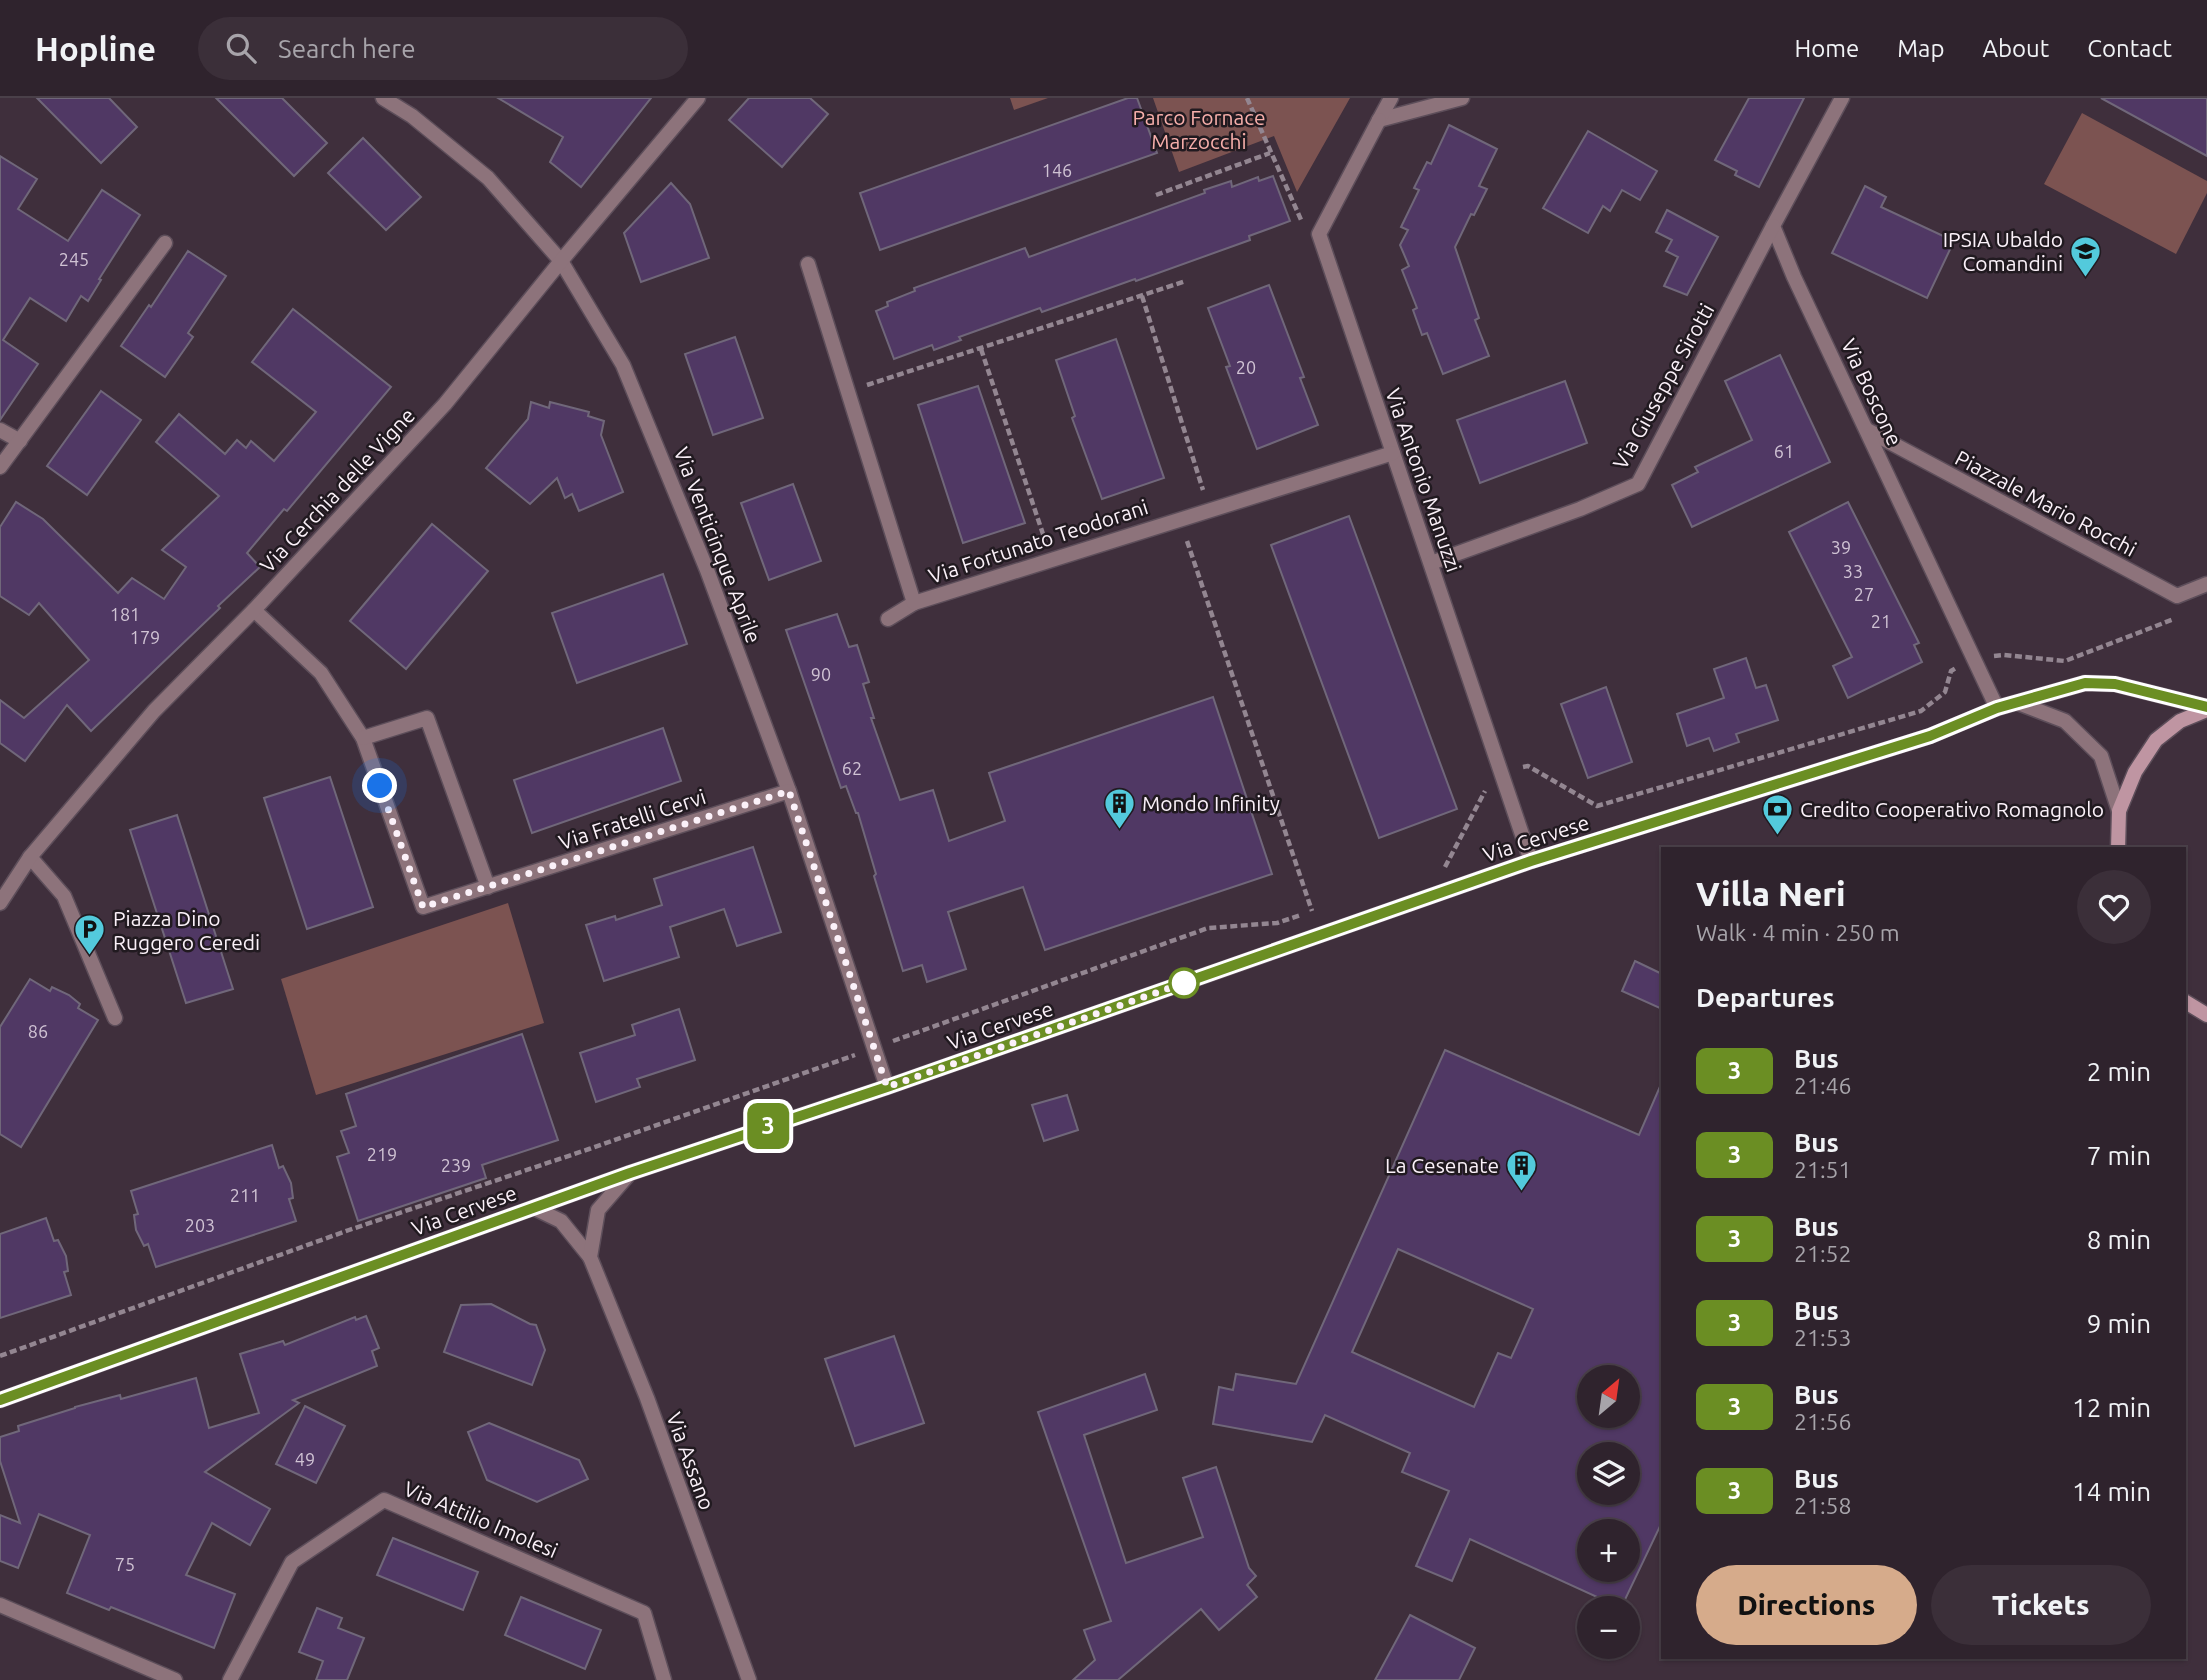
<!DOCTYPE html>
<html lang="en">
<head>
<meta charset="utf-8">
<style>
	:root { --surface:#2f232d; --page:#3b2f39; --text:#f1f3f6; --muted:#a7a4aa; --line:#4a4049; --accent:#d6ab8b }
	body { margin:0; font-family:Ubuntu,sans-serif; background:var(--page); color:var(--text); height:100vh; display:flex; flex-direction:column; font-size:26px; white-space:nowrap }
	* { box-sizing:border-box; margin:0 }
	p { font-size:23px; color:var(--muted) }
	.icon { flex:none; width:38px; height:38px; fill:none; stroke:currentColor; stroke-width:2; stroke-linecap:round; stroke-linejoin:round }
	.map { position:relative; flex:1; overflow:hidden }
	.panel { position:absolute; left:1661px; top:749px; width:525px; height:812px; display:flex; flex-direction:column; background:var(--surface); border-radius:0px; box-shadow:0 2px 5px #0004,0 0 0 2px var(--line) }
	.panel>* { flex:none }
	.badge { padding:0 14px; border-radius:10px; font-size:24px; line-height:46px }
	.needle { width:46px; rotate:29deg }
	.tools { position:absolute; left:1577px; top:1267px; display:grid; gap:14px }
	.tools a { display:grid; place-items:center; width:63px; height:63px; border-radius:50%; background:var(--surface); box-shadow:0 2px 5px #0004,0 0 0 2px var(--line); font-size:35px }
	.you { position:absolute; width:35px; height:35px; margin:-18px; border:5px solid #fff; border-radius:50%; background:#1a73e8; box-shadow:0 0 0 10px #1a73e833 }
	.map>.badge { position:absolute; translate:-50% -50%; box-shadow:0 0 0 4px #fff }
	h2 { padding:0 35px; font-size:26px; line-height:63px }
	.round { display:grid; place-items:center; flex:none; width:74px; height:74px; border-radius:37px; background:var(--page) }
	.head { display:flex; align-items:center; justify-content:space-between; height:119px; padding:0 35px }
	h1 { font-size:33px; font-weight:800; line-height:52px }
	.action { display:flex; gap:14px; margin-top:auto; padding:14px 35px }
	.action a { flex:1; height:80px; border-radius:42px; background:var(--accent); color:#111; font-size:28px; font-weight:800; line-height:80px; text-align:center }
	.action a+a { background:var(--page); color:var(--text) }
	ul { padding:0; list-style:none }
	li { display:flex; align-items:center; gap:21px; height:84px; padding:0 35px }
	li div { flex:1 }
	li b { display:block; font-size:26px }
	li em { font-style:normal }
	li .badge { min-width:77px; font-weight:700; text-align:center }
	header { display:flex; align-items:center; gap:42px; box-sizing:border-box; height:98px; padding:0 35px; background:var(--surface); border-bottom:2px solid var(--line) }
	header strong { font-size:33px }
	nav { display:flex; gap:38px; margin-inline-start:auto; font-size:24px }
	.search { width:490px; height:63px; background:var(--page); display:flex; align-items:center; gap:18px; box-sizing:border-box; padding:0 24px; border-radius:38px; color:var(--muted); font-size:26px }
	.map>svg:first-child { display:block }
	.green { fill:#7c5351 }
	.building { fill:#503864; stroke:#70677a; stroke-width:2; fill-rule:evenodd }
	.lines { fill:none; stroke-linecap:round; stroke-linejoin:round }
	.service-casing { stroke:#5d4e5a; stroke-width:17 }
	.minor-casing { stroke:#5d4e5a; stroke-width:17 }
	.tertiary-casing { stroke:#5d4e5a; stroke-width:17 }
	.secondary-casing { stroke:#5d4e5a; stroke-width:17 }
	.path { stroke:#938691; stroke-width:4.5; stroke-dasharray:7 3.5; stroke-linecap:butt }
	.service { stroke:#8d737b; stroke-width:14 }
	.minor { stroke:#8d737b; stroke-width:14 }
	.tertiary { stroke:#8d737b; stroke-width:14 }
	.secondary { stroke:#bf95a2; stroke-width:14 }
	.line-casing { stroke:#fff; stroke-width:16 }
	.line { stroke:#6b8e23; stroke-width:10 }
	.walk { stroke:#fbf1f9; stroke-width:7; stroke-dasharray:0 12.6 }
	.stop-dot { fill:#fff; stroke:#6b8e23; stroke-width:3.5 }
	.labels { text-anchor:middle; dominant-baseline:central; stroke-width:5; stroke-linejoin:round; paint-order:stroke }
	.number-label { font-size:18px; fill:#d0c3d4 }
	.park-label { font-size:21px; fill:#f7afab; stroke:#211a20 }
	.poi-label { font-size:21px; fill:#fbf1f9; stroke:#211a20; text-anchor:start }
	.street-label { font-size:21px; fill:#fbf1f9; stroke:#211a20 }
</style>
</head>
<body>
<header>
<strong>Hopline</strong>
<div class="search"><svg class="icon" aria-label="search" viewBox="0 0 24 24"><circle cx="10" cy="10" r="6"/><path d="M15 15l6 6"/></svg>Search here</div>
<nav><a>Home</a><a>Map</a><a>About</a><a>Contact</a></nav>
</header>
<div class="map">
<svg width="2207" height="1582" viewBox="0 0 2207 1582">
	<rect width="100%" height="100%" fill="#3f2f3c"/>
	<g class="green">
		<polygon points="1010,0 1048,0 1014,12"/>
		<polygon points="1153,0 1350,0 1297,94 1274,38 1179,74"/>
		<polygon points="2082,15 2207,83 2207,95 2176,156 2044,86"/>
		<polygon points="508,805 544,925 316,997 281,881"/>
	</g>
	<g class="building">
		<polygon points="37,0 109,0 137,29 101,65"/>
		<polygon points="216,0 282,0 327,45 294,78"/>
		<polygon points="498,0 651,0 581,89 550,64 563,39"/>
		<polygon points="749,0 810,0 828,16 782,69 729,22"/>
		<polygon points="1128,0 1137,0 1157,55 880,152 860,95"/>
		<polygon points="1749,0 1804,0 1759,89 1735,77 1737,73 1715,62"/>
		<polygon points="2101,0 2207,0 2207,58"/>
		<polygon points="1449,27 1497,51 1479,88 1487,91 1474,117 1471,116 1455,149 1479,220 1475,222 1489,258 1443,276 1427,235 1422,237 1413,212 1417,210 1402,172 1409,168 1400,147 1408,132 1401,129 1419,92 1414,90 1427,64 1431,66"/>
		<polygon points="1588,33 1657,73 1640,102 1622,92 1610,113 1603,108 1588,135 1543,110"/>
		<polygon points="363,40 421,99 386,132 328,75"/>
		<polygon points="0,58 37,81 18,111 68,143 102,92 140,117 99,181 101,182 88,203 81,198 66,223 30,200 3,242 38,266 0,322"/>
		<polygon points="1273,78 1290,123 1249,138 1250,142 1136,183 1135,181 1042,214 1040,210 959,239 961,242 934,252 932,247 894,261 876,213 888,208 887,204 915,193 914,190 1025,150 1029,159 1205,95 1204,92 1231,83 1232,89 1258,79 1259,83"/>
		<polygon points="671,85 690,106 709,160 641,184 624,135"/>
		<polygon points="1865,88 1886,99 1881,109 1954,143 1927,200 1832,155"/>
		<polygon points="1667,112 1718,139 1687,197 1664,188 1678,159 1666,153 1672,142 1656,134"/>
		<polygon points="188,153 226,178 188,235 193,239 165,279 121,248 149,207 151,209"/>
		<polygon points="1269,187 1304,279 1300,280 1318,327 1257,351 1226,269 1230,268 1208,210"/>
		<polygon points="293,211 391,289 287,413 284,411 247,455 260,469 218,508 220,510 91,633 67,607 25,663 0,645 0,602 24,620 89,562 39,505 29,517 0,498 0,429 16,404 43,421 118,495 132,480 164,501 186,469 162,452 219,398 156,344 179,316 225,356 237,342 246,350 251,343 274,363 316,314 252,264"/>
		<polygon points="735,239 763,320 713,337 685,256"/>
		<polygon points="1116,241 1164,380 1102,401 1072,320 1075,318 1056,262"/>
		<polygon points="1780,257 1830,364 1692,429 1672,387 1698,374 1695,369 1752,342 1725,283"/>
		<polygon points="1565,283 1587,345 1480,385 1457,322"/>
		<polygon points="978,288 1025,425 963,445 918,307"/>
		<polygon points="101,293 141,322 87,397 47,368"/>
		<polygon points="531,304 549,310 550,304 589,314 588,318 604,323 601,337 623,394 579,413 572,396 565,400 557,380 530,406 486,370 528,321"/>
		<polygon points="793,386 821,463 769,482 741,405"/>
		<polygon points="1848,404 1919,545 1914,547 1922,564 1848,600 1833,568 1852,559 1789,434"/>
		<polygon points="1349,418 1457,711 1379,740 1271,447"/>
		<polygon points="432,426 488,473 406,571 350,523"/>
		<polygon points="663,476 687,546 577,585 552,515"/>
		<polygon points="837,516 849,549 857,547 869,584 863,586 874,620 871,620 900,702 933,692 949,743 1005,723 989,675 1213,599 1272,776 1045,852 1023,789 948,814 966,871 927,884 922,867 903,873 874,778 876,776 858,715 856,715 846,688 841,690 786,532"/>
		<polygon points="1746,560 1756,590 1766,587 1778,622 1736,636 1739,644 1714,653 1709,640 1687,648 1677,616 1724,600 1714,571"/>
		<polygon points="1606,589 1632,664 1588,680 1561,606"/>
		<polygon points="663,630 681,683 532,735 514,682"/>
		<polygon points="330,679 373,809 307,831 264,700"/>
		<polygon points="177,717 233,891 186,905 130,732"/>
		<polygon points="753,749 781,834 737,848 724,811 670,829 679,859 604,883 586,827 615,818 616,822 662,807 654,781"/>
		<polygon points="1635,863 1662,876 1662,911 1622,893"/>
		<polygon points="30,881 50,893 52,889 69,897 80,906 78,910 98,922 21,1049 0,1036 0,929"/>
		<polygon points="679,911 695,962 637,981 640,989 596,1004 580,955 635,937 632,927"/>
		<polygon points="522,936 558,1042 482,1067 486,1080 358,1123 337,1059 349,1055 341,1033 356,1028 346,996"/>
		<path d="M1445,952L1639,1037L1662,984V1424L1621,1510L1470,1441L1452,1483L1416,1468L1449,1393L1402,1374L1410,1355L1325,1317L1312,1344L1213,1326L1219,1289L1233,1292L1236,1276L1296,1286ZM1398,1151L1533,1211L1511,1260L1498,1255L1474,1309L1352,1254ZM1589,1279H1628V1318H1589ZM1589,1356H1628V1395H1589ZM1589,1433H1628V1472H1589Z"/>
		<polygon points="1067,997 1078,1032 1044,1043 1032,1007"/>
		<polygon points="272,1047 279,1070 283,1068 291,1085 293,1100 289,1101 296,1123 156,1169 148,1146 144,1148 136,1132 134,1117 138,1116 131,1093"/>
		<polygon points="46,1120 54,1143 58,1142 66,1158 68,1173 64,1174 71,1197 0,1220 0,1136"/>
		<polygon points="491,1206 530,1226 536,1227 545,1252 532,1287 444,1254 461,1207"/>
		<polygon points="366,1218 379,1250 372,1253 377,1268 293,1302 299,1305 205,1374 270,1411 250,1447 212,1425 186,1477 235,1496 214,1550 111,1509 109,1512 67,1495 90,1437 39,1416 18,1470 0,1463 0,1417 20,1425 0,1363 0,1339 19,1333 18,1328 75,1310 75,1309 120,1297 121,1301 196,1280 209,1330 259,1315 240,1256 283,1243 285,1247 355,1219 356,1222"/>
		<polygon points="894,1238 924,1325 855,1348 825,1261"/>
		<polygon points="1145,1276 1157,1312 1084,1337 1126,1465 1203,1439 1183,1380 1216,1369 1249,1470 1256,1478 1247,1487 1257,1499 1219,1532 1201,1511 1118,1582 1073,1582 1095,1562 1084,1532 1111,1523 1038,1314"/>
		<polygon points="305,1308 345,1328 316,1385 276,1366"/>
		<polygon points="489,1325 579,1362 588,1381 537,1404 487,1382 468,1334"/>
		<polygon points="393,1440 478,1474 463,1512 377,1477"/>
		<polygon points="521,1499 601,1532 585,1571 505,1537"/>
		<polygon points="317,1510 342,1520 338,1530 364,1540 347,1582 316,1582 323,1563 299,1554"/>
		<polygon points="1410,1517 1475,1550 1459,1582 1375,1582"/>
	</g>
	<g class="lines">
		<defs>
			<g id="service">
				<polyline points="1379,22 1462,0"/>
				<polyline points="1379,22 1391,0"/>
				<polyline points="1867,332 2177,498 2207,486"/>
				<polyline points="888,521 914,505"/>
			</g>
			<g id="minor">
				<polyline points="383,0 412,18 488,80 561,163 623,267 707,472 789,693 887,989"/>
				<polyline points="1842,0 1773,128 1794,179 1997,610"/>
				<polyline points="1379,22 1319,136 1531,763"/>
				<polyline points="808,166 914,505 1393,355"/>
				<polyline points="0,332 20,343"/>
				<polyline points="0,369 165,145"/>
				<polyline points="1431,465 1580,411 1638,386 1773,128"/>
				<polyline points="254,512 321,575 363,640 423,809 789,693"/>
				<polyline points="363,640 427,620 488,789"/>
				<polyline points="30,759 64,798 115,920"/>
				<polyline points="0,805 30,759 154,613 254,512 445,306 561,163 698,0"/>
				<polyline points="534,1110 561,1123 590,1159"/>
				<polyline points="0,1302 630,1075"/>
				<polyline points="0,1507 175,1582"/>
				<polyline points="230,1582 292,1464 384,1402 644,1515 664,1582"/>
			</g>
			<g id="tertiary">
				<polyline points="2018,605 2065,623 2101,658 2119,713"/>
				<polyline points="749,1582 647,1300 590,1159 598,1112 630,1075 887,989 1531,763 1930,638 1997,610 2085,585 2115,586 2207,609"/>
			</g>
			<g id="secondary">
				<polyline points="2118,751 2119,713 2135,674 2156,642 2180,623 2207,612"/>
				<polyline points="2184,903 2207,917"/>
			</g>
		</defs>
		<use href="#service" class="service-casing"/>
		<use href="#minor" class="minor-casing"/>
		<use href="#tertiary" class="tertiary-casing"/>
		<use href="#secondary" class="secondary-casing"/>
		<g class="path">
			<polyline points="1247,0 1302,124"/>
			<polyline points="1156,97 1270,55"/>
			<polyline points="1142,198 1203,392"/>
			<polyline points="981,251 1045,442"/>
			<polyline points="867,287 1186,183"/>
			<polyline points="1187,443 1312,813"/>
			<polyline points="1994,558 2004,557 2065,563 2174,521"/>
			<polyline points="1523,669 1528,668 1597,708 1921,613 1945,594 1951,573 1956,570"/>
			<polyline points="1445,769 1485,693"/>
			<polyline points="893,943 1208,830 1277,825 1301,817"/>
			<polyline points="0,1258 349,1132 589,1051 855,957"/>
		</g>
		<use href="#service" class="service"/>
		<use href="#minor" class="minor"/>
		<use href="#tertiary" class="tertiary"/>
		<use href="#secondary" class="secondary"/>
	</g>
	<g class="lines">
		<defs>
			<polyline id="line" points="0,1302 630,1075 887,989 1531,763 1930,638 1997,610 2085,585 2115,586 2207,609"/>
		</defs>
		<use href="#line" class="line-casing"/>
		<use href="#line" class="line"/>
		<polyline class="walk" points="380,688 423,809 789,693 887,989 1184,885"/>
	</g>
	<defs>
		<symbol id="school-pin" viewBox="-11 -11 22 30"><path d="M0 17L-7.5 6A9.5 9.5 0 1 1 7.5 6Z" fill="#53cadc" stroke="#211a20"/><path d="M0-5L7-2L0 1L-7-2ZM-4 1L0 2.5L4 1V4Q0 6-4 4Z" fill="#111"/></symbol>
		<symbol id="building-pin" viewBox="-11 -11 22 30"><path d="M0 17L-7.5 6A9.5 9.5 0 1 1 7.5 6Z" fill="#53cadc" stroke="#211a20"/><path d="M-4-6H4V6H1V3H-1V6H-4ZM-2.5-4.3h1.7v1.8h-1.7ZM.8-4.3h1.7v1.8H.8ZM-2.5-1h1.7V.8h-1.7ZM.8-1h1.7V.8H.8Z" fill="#111"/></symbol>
		<symbol id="bank-pin" viewBox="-11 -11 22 30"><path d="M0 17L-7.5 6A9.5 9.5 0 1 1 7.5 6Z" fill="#53cadc" stroke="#211a20"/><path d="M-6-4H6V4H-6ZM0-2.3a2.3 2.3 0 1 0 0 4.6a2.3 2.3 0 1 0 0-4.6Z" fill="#111"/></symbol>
		<symbol id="parking-pin" viewBox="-11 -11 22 30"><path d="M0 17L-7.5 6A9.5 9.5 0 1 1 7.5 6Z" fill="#53cadc" stroke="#211a20"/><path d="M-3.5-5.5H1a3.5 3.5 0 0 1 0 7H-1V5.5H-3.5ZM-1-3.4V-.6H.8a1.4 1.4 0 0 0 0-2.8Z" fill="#111"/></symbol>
	</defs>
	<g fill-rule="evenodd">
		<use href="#school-pin" x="2068" y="136" width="35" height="47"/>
		<use href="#building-pin" x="1102" y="688" width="35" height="47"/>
		<use href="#bank-pin" x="1760" y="694" width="35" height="47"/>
		<use href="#parking-pin" x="72" y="814" width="35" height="47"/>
		<use href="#building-pin" x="1504" y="1050" width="35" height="47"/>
	</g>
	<circle class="stop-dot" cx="1184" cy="885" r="14"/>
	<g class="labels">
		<g class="number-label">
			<text x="1057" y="72">146</text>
			<text x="74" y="161">245</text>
			<text x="1246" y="269">20</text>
			<text x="1784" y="353">61</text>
			<text x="1841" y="449">39</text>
			<text x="1853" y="473">33</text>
			<text x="1864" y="496">27</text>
			<text x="125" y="516">181</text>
			<text x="1881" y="523">21</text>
			<text x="145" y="539">179</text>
			<text x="821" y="576">90</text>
			<text x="852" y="670">62</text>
			<text x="38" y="933">86</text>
			<text x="382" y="1056">219</text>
			<text x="456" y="1067">239</text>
			<text x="245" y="1097">211</text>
			<text x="200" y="1127">203</text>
			<text x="305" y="1361">49</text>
			<text x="125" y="1466">75</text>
		</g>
		<g class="park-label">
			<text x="1199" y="19">Parco Fornace<tspan x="1199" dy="24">Marzocchi</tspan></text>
		</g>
		<g class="poi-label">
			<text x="2063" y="141" text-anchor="end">IPSIA Ubaldo<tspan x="2063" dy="24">Comandini</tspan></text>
			<text x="1142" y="705">Mondo Infinity</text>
			<text x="1800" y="711">Credito Cooperativo Romagnolo</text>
			<text x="113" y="820">Piazza Dino<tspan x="113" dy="24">Ruggero Ceredi</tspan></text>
			<text x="1499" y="1067" text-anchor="end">La Cesenate</text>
		</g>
		<g class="street-label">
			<text transform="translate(1663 288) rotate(-61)">Via Giuseppe Sirotti</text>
			<text transform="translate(1872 294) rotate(65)">Via Boscone</text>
			<text transform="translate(1424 382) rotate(71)">Via Antonio Manuzzi</text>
			<text transform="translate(337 392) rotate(-47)">Via Cerchia delle Vigne</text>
			<text transform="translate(2046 405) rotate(28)">Piazzale Mario Rocchi</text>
			<text transform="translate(1038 443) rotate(-18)">Via Fortunato Teodorani</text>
			<text transform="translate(718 447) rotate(69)">Via Venticinque Aprile</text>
			<text transform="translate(632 721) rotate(-18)">Via Fratelli Cervi</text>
			<text transform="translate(1536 740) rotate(-18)">Via Cervese</text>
			<text transform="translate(1000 927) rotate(-19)">Via Cervese</text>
			<text transform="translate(464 1112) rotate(-20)">Via Cervese</text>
			<text transform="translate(691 1363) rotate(70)">Via Assano</text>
			<text transform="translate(481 1421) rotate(23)">Via Attilio Imolesi</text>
		</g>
	</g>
</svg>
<div class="tools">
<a><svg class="needle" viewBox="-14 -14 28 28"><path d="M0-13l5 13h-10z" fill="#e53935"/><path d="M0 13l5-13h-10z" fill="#a7a4aa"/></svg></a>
<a><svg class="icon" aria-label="layers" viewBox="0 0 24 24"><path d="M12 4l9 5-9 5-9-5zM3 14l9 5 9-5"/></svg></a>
<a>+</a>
<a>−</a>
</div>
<div class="you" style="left:380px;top:688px"></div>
<b class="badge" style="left:768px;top:1028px;background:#6b8e23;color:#fff">3</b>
<section class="panel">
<div class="head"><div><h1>Villa Neri</h1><p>Walk · 4 min · 250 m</p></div><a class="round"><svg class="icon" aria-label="heart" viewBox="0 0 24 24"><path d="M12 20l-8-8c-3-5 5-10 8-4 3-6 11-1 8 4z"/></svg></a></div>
<h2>Departures</h2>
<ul>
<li><span class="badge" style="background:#6b8e23;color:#fff">3</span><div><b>Bus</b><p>21:46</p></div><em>2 min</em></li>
<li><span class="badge" style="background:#6b8e23;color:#fff">3</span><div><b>Bus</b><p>21:51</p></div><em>7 min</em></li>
<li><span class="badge" style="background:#6b8e23;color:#fff">3</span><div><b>Bus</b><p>21:52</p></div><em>8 min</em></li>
<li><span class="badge" style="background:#6b8e23;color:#fff">3</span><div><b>Bus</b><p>21:53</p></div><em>9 min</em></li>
<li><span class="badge" style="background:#6b8e23;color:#fff">3</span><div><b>Bus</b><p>21:56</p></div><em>12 min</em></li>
<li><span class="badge" style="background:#6b8e23;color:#fff">3</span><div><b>Bus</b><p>21:58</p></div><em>14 min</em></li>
</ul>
<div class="action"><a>Directions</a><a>Tickets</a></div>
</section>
</div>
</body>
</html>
